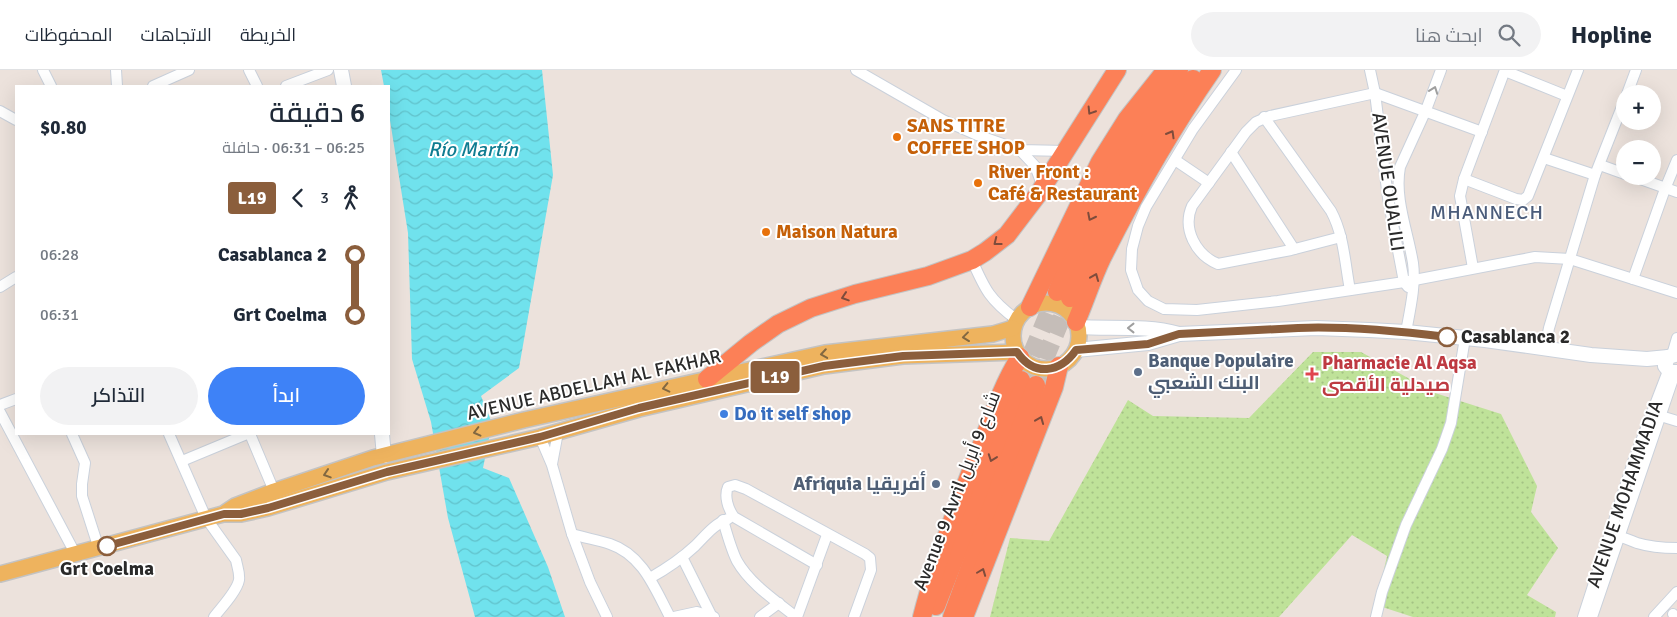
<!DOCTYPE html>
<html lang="ar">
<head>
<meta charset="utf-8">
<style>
	:root { --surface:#fff; --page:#f2f2f3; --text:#1f2937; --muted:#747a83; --line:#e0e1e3; --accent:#3e82f7 }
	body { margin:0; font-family:Signika,Cairo,sans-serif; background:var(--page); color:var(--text); direction:rtl; height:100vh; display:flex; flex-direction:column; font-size:19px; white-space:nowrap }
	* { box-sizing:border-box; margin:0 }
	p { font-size:16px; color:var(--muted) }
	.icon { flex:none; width:28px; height:28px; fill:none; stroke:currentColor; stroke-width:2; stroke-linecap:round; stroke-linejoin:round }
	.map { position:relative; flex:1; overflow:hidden; direction:ltr }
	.side { position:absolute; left:15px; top:15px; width:375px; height:350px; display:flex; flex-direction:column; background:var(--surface); border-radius:0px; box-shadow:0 5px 20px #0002; direction:rtl }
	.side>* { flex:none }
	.badge { padding:0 10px; border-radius:4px; font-size:18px; line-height:32px }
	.buttons { position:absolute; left:1616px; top:15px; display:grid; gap:10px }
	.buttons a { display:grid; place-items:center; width:45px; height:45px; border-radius:50%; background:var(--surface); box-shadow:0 5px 20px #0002; font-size:25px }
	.map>.badge { position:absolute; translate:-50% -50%; box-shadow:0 0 0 2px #fff }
	.legs { display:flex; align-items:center; gap:8px; height:55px; padding:0 25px; font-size:16px }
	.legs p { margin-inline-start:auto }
	.headline { display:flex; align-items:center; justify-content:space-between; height:85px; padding:0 25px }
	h1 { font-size:28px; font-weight:600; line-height:38px }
	.cta { display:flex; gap:10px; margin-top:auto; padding:10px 25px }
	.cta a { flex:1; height:58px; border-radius:30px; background:var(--accent); color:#fff; font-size:20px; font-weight:600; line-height:58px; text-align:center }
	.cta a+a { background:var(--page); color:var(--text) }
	ul { padding:0 25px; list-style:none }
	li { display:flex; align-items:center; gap:18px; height:60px; font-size:19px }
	li i { display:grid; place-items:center; width:8px; height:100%; margin:0 6px; background:currentColor }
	li i::after { content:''; width:12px; height:12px; margin:-6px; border:4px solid; border-radius:50%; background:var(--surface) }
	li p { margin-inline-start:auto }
	li:first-child i { background:linear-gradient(#0000 50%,currentColor 0) }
	li:last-child i { background:linear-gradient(currentColor 50%,#0000 0) }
	header { display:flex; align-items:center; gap:30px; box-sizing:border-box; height:70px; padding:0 25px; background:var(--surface); border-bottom:1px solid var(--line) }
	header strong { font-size:24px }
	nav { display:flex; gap:28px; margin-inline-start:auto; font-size:18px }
	.search { width:350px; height:45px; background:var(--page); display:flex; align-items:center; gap:12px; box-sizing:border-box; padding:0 18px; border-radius:28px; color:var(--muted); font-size:19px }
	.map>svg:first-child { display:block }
	.grass { fill:url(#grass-dots) }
	.water { fill:url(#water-waves) }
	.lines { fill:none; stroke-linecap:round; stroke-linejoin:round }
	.highway-tunnel { stroke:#c5bdb8; stroke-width:18; stroke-dasharray:18 9; stroke-linecap:butt }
	.street-casing { stroke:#cad1db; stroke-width:12 }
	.secondary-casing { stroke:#cad1db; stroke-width:16 }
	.primary-casing { stroke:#c3c3c3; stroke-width:18 }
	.highway-casing { stroke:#c3c3c3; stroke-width:20 }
	.street { stroke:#fff; stroke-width:10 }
	.secondary { stroke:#fff; stroke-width:14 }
	.primary { stroke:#eeb35e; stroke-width:15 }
	.highway { stroke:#fc8057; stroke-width:18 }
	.oneway { stroke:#9f9f9f }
	.oneway2 { stroke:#7e4c3c }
	.oneway3 { stroke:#826841 }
	.line-1-casing { stroke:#fff; stroke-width:11 }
	.line-1 { stroke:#8b5e3c; stroke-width:8 }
	.food-dot { fill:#e8710a; stroke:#fff; stroke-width:2 }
	.stop-1-dot { fill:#fff; stroke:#8b5e3c; stroke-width:2.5 }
	.service-dot { fill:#5c6f8a; stroke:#fff; stroke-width:2 }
	.health-dot { fill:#e0444e; stroke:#fff; stroke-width:2 }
	.shop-dot { fill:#3f7fe0; stroke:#fff; stroke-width:2 }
	.labels { text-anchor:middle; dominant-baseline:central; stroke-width:4; stroke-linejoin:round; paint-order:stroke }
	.food-label { font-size:19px; font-weight:bold; fill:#c56008; stroke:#fff; text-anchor:start }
	.street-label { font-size:19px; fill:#2a2a2a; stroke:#fff }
	.stop-label { font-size:19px; font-weight:bold; fill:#2a2a2a; stroke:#fff; text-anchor:start }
	.service-label { font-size:19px; font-weight:bold; fill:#4e5e75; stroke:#fff; text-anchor:start }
	.health-label { font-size:19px; font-weight:bold; fill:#be3a42; stroke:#fff; text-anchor:start }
	.shop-label { font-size:19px; font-weight:bold; fill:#366cbe; stroke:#fff; text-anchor:start }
	.water-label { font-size:20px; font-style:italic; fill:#0f7c91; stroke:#fff }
	.neighbourhood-label { font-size:20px; letter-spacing:1px; fill:#4b5c7a; stroke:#fff }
</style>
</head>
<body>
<header>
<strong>Hopline</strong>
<div class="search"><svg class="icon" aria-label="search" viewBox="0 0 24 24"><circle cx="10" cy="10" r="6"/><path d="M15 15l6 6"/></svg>ابحث هنا</div>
<nav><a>الخريطة</a><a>الاتجاهات</a><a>المحفوظات</a></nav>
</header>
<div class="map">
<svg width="1677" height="547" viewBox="0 0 1677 547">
	<defs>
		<pattern id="grass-dots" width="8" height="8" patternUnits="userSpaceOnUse" patternTransform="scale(1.25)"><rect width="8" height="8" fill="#bfe299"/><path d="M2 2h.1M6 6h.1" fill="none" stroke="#a4c284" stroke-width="1.8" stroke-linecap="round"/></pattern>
		<pattern id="water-waves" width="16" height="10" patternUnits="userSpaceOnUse" patternTransform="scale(1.25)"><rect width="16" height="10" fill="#70e2ed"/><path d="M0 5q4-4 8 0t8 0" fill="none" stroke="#61c2cb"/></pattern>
	</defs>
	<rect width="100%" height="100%" fill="#ece2dc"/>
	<polygon class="grass" points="1313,282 1361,282 1435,323 1501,344 1537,416 1531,442 1558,478 1527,525 1556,542 1555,547 1413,547 1376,535 1387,486 1352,465 1279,547 990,547 1010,468 1049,471 1128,330 1153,346 1249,348"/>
	<polygon class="water" points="381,0 542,0 553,105 519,298 481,326 492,353 483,398 509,408 548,497 565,547 475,547 448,448 431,352 412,289 408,163 389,44 389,16 384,16"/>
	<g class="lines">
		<g class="highway-tunnel">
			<polyline points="1021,310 1057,222"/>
			<polyline points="1036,315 1046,286 1070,228"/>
		</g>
		<defs>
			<g id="street">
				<polyline points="43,0 51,16"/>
				<polyline points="116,0 117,16"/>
				<polyline points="249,0 257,16"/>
				<polyline points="856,0 943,50 977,65 1020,80 1066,81"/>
				<polyline points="1236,0 1193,59 1146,137 1138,156 1132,179 1131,200 1138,220 1148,231 1164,239 1197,240 1278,231 1404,212 1535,187 1570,189 1677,223"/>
				<polyline points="1370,0 1375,23 1388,128 1404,212 1408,217"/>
				<polyline points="1505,1 1567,26"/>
				<polyline points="153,16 189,0"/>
				<polyline points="286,16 328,0"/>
				<polyline points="1627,24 1636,0"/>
				<polyline points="0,41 16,50"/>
				<path d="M1264,47L1331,141C1344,165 1345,194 1350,220"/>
				<polyline points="1020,80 1035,96 1043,117"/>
				<polyline points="1231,82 1294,179"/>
				<polyline points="1544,88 1595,105"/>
				<polyline points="1175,90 1209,113"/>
				<polyline points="1600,95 1625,104"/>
				<polyline points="1632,106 1677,122"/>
				<polyline points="1464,109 1516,129 1523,130 1528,126 1578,0"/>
				<path d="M1341,167L1291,180L1218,194C1196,185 1182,159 1192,136L1246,62L1256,52L1270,46L1375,23L1482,62"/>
				<path d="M972,190C985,220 990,230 1017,250"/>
				<polyline points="1473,198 1460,126 1464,109 1505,0"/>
				<polyline points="1633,209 1665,119 1677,90"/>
				<polyline points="0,217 16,207"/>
				<path d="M1406,262C1410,240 1416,215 1413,193C1408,162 1394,128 1400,97L1426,40L1441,0"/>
				<polyline points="1545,278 1549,258 1595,105 1625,29"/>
				<polyline points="1672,285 1677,268"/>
				<polyline points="0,335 16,329"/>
				<polyline points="0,342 76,485"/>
				<polyline points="1654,344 1677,351"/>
				<polyline points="72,364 85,393 82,414 82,426 99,479"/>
				<path d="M169,364L206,448L236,490C237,496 240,503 239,510C237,521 221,538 214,547"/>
				<polyline points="250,364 274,421"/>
				<polyline points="540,367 552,395 572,464 590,512 607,547"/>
				<polyline points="182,391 247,364"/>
				<polyline points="552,394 558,362"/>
				<path d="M723,450C727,464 731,479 737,491C750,514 776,531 796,547"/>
				<path d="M572,464C585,468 598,470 610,474C643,485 655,519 670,547"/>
				<path d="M1613,466C1622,466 1629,470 1637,473C1650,477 1663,478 1677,478"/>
				<polyline points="682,487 711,545"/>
				<path d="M817,495L734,447C728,439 724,426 728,417L735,415L746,419L865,484L870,488L871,500L854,547"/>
				<path d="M650,508C666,499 681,489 695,476C705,466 714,454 728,449"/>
				<polyline points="1673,544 1676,547"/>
				<polyline points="674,547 697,542 714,547"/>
				<polyline points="760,547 779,533"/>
				<polyline points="797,547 827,465"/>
				<polyline points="1376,547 1382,522 1406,455 1442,379 1451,353 1465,268"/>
				<polyline points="1583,547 1633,392 1668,301"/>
				<polyline points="1592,547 1675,303"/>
				<polyline points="1654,547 1677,522"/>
			</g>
			<g id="secondary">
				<polyline points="341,0 344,16"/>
				<path d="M1078,257C1112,259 1146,255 1179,264L1316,258L1369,260L1406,262L1485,270L1591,285L1647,289L1668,287"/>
				<polyline points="1076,280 1148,273 1179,264"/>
				<polyline points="1675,285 1668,287 1665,296 1670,302 1677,302"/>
				<polyline points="382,364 384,386"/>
			</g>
			<g id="primary">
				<circle cx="1046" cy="266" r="33"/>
				<polyline points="226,442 235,436 274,421 373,388 524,350 825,283 993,264 1013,258"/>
				<polyline points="0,504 223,444 241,444 268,438 387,402 540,367 639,339 824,296 903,286 1017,282"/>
			</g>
			<g id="highway">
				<path d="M1057,222C1074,182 1091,142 1112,104C1133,68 1156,34 1179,0"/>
				<path d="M1070,228C1106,152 1139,74 1193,9"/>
				<polyline points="1030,237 1100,92 1127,49 1166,0"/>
				<path d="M1076,252C1085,231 1092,209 1102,188C1134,124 1171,59 1212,0"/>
				<polyline points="707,309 751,273 778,254 811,238 855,224 928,206 972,190 985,182 1007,165 1039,123 1117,0"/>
				<polyline points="936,536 960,475 1021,310"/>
				<path d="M922,547C937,488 959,430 982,374C993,344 1003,314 1020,287"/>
				<polyline points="952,547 1036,315"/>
				<polyline points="964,547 1054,317 1059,296"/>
			</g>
		</defs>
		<use href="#street" class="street-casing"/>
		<use href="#secondary" class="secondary-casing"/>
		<use href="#primary" class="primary-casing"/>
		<use href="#highway" class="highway-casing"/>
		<use href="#street" class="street"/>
		<use href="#secondary" class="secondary"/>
		<use href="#primary" class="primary"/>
		<use href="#highway" class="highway"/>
	</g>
	<defs><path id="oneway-chevron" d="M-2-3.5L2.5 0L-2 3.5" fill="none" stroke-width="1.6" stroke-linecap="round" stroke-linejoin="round" transform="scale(1.25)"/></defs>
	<g class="oneway">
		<use href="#oneway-chevron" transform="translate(1434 20) rotate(-70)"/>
		<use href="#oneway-chevron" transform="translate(1131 258) rotate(180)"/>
	</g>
	<g class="oneway2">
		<use href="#oneway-chevron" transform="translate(1091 41) rotate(122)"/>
		<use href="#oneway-chevron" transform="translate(1171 64) rotate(-60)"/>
		<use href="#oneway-chevron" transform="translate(1091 147) rotate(117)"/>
		<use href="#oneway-chevron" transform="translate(997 172) rotate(142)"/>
		<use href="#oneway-chevron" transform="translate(1095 207) rotate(-68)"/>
		<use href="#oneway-chevron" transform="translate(845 227) rotate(162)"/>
		<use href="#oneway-chevron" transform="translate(1040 350) rotate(-68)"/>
		<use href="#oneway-chevron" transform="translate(992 388) rotate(110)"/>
		<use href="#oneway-chevron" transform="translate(982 502) rotate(-69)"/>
	</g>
	<g class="oneway3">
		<use href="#oneway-chevron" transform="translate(966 267) rotate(173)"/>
		<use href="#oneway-chevron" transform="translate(824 284) rotate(171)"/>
		<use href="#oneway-chevron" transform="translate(666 318) rotate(167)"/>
		<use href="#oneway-chevron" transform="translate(477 362) rotate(166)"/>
		<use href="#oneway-chevron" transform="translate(327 404) rotate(162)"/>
	</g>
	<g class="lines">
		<defs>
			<path id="line-1" d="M107,476L224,444H241L268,438L387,402L540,367L639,338L824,296L903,286L1017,282C1034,307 1060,303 1076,280L1148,274L1179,264L1298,258C1347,256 1398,261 1447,267"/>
		</defs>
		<use href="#line-1" class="line-1-casing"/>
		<use href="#line-1" class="line-1"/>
	</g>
	<g class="food-dot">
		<circle cx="897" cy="67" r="5"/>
		<circle cx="978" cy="113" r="5"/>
		<circle cx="766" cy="162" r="5"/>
	</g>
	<g class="stop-1-dot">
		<circle cx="1447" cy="267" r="9"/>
		<circle cx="107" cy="476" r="9"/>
	</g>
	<g class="service-dot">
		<circle cx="1138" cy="302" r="5"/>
		<circle cx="936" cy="414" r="5"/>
	</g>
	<path class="health-dot" d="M1309.5 296.5h5v5h5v5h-5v5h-5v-5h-5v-5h5z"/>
	<circle class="shop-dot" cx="724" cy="344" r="5"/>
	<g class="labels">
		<g class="food-label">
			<text x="907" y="56">SANS TITRE<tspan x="907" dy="22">COFFEE SHOP</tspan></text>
			<text x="988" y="102">River Front :<tspan x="988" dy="22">Café &amp; Restaurant</tspan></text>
			<text x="776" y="162">Maison Natura</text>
		</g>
		<g class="street-label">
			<text transform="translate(1388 112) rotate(82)">AVENUE OUALILI</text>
			<text transform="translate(594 315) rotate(-13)">AVENUE ABDELLAH AL FAKHAR</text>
			<text transform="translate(957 421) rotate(-69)">Avenue 9 Avril شارع 9 أبريل</text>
			<text transform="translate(1625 424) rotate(-71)">AVENUE MOHAMMADIA</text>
		</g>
		<g class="stop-label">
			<text x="1461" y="267">Casablanca 2</text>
			<text x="107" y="499" text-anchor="middle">Grt Coelma</text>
		</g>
		<g class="service-label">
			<text x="1148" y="291">Banque Populaire<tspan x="1148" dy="22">البنك الشعبي</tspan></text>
			<text x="926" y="414" text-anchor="end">Afriquia أفريقيا</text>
		</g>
		<g class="health-label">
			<text x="1322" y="293">Pharmacie Al Aqsa<tspan x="1322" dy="22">صيدلية الأقصى</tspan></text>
		</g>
		<g class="shop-label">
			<text x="734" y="344">Do it self shop</text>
		</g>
		<g class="water-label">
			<text x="473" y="79">Río Martín</text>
		</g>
		<g class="neighbourhood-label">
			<text x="1487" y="142">MHANNECH</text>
		</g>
	</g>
</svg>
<div class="buttons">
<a>+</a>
<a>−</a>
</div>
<b class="badge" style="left:775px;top:307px;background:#8b5e3c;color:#fff">L19</b>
<section class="side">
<div class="headline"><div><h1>6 دقيقة</h1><p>06:25 – 06:31 · حافلة</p></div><b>$0.80</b></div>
<div class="legs"><svg class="icon" aria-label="walk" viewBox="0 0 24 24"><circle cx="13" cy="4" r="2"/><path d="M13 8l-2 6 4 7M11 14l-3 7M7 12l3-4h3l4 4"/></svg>3<svg class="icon" aria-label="back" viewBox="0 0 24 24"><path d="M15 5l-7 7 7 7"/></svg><b class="badge" style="background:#8b5e3c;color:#fff">L19</b></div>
<ul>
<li><i style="color:#8b5e3c"></i><b>Casablanca 2</b><p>06:28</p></li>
<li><i style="color:#8b5e3c"></i><b>Grt Coelma</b><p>06:31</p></li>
</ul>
<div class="cta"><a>ابدأ</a><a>التذاكر</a></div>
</section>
</div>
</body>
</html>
